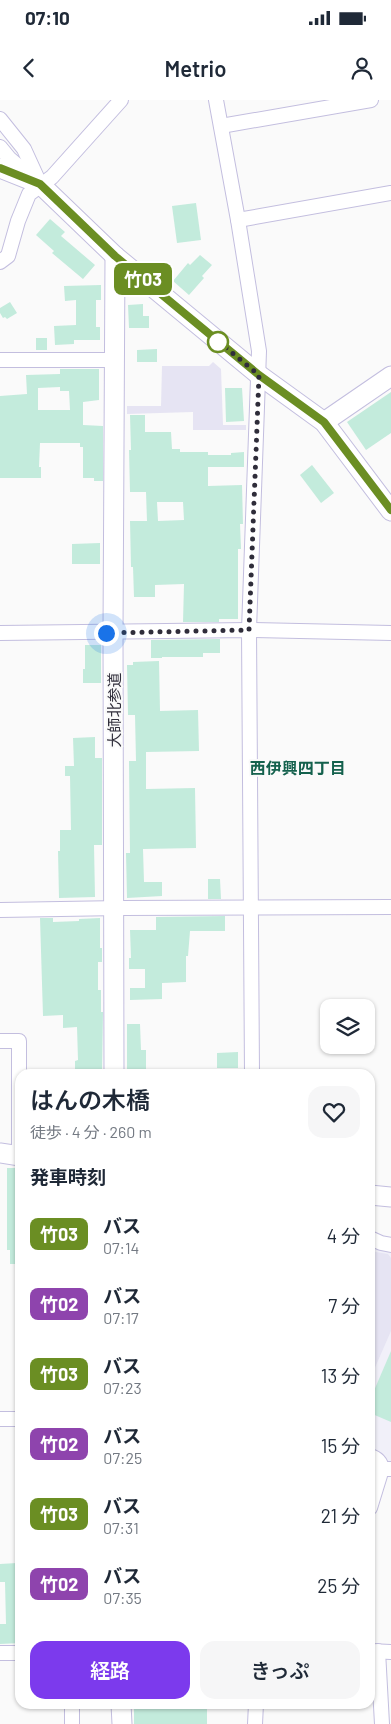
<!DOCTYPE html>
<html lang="ja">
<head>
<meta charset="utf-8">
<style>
	:root { --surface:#fff; --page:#f6f6f7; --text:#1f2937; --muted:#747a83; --accent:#7c3aed }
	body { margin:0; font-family:Barlow,"Noto Sans JP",sans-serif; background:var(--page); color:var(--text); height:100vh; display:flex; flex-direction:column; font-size:19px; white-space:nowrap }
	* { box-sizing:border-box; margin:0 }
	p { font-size:16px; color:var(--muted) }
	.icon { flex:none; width:28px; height:28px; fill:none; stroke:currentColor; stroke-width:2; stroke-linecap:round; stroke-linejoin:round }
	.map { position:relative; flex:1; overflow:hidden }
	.drawer { position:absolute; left:15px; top:969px; width:360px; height:640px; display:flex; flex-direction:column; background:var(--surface); border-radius:15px; box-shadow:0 1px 4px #0004 }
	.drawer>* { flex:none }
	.badge { padding:0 10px; border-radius:8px; font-size:18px; line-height:32px }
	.tools { position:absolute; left:320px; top:899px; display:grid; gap:10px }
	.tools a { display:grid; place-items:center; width:55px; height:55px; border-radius:10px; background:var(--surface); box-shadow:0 1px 4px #0004; font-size:25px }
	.you { position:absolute; width:25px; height:25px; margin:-12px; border:4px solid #fff; border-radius:50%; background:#1a73e8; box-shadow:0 0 0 8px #1a73e833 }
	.map>.badge { position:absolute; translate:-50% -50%; box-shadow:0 0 0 2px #fff }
	h2 { padding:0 15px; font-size:19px; line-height:45px }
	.round { display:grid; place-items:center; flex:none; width:52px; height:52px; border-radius:15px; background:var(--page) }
	.summary { display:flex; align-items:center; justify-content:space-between; height:85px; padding:0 15px }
	h1 { font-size:24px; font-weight:600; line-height:38px }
	.cta { display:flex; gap:10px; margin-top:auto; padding:10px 15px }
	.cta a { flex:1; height:58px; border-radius:15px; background:var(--accent); color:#fff; font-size:20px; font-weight:600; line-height:58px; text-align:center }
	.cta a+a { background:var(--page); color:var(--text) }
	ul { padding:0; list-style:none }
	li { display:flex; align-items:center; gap:15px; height:70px; padding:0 15px }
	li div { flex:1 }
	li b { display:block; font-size:19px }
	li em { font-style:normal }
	li .badge { min-width:55px; font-weight:700; text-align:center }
	.status { display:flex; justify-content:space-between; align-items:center; height:35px; padding:0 25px; background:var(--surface); direction:ltr }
	.status svg { height:14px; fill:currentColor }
	header { display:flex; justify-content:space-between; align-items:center; height:65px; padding:0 15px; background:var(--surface); font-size:22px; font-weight:600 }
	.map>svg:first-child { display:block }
	.built { fill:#f1f0f9 }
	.green { fill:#e6e4f3 }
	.building { fill:#c3ebdc; fill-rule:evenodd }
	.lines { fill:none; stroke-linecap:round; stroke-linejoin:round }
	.street-casing { stroke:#c3bedf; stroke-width:16 }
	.secondary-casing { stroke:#c3bedf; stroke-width:21 }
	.street { stroke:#fff; stroke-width:14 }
	.secondary { stroke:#fff; stroke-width:19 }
	.line-casing { stroke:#fff; stroke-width:11 }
	.line { stroke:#6b8e23; stroke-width:8 }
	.walk { stroke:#2f2d3a; stroke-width:5; stroke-dasharray:0 9 }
	.stop-dot { fill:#fff; stroke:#6b8e23; stroke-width:2.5 }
	.labels { text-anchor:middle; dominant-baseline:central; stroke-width:4; stroke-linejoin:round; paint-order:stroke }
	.street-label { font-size:15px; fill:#2f2d3a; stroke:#fafafa }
	.neighbourhood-label { font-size:16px; font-weight:bold; fill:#14614d; stroke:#fafafa }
</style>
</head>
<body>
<div class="status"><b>07:10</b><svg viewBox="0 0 49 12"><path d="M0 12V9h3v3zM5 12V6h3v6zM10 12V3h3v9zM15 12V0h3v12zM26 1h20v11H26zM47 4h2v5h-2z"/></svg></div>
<header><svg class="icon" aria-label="back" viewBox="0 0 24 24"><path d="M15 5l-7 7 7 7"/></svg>Metrio<svg class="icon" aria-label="person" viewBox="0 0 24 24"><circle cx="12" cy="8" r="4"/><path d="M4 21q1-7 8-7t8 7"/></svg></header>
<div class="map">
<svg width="391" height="1624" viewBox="0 0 391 1624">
	<rect width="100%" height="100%" fill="#fafafa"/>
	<polygon class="built" points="370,1144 391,1150 391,1365 370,1352"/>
	<g class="green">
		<polygon points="213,262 221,269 223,325 246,325 246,330 193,330 193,312 127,314 127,306 161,306 162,266 209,266"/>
		<polygon points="370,1151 388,1154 391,1158 391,1231 370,1279"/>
	</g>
	<g class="building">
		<polygon points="196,103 201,140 177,143 172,106"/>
		<polygon points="50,119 65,132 61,136 95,165 83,179 52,153 54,151 36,135"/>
		<polygon points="200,155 212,165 202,176 204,178 189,195 173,181 188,163 190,165"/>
		<polygon points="101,185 101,200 96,200 96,227 100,227 100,240 74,240 74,244 55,245 54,226 76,225 76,200 65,201 64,186"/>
		<polygon points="10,202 17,213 7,219 5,217 3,218 0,213 0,208"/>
		<polygon points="143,204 143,216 149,216 149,228 129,228 128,205"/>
		<rect x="36" y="238" width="11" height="12"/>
		<polygon points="157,249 157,262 137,262 137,250"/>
		<path d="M60,269H99V300L83,302V325L103,326V381H94V378H83V347H80V343H40L39,367H41V378H0V296L27,294L26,275L60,274ZM60,287V291H69L70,310H38V288Z"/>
		<polygon points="225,288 242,288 244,321 226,322"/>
		<polygon points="391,292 391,333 366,350 347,322"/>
		<path d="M130,315H145V332H171L172,349H180V352H208V355H231V353L244,352V367H208V386L242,385L243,424H240L241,449H238V519H219V522H183L184,484L155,485V497H134L133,467H131L130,421H147L146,392H130L129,350H131ZM157,402H183L184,420L158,421Z"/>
		<polygon points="312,365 334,393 321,403 300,375"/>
		<polygon points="100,443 100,464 72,464 72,444"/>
		<polygon points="220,539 220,553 203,553 203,557 162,557 162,558 151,558 151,540"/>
		<polygon points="85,545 101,545 101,583 83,583 83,569 85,569"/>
		<polygon points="159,561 160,611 198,610 199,651 146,652 146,689 195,688 196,748 143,749 144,782 162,782 162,796 127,798 126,753 130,753 129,661 136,661 135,615 128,615 127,565 133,565 133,562"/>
		<polygon points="95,637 95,658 102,658 102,745 94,745 95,797 59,798 58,751 60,751 60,730 71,730 70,676 65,676 65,666 74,666 73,638"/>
		<polygon points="208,779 220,779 221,799 208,799"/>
		<polygon points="225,816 225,831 190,831 188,856 186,856 186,882 162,883 162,899 130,900 130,888 145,888 145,869 129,869 129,858 131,858 130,830 156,830 156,817"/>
		<polygon points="40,818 53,818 53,822 79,821 79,819 100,818 100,848 102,848 102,862 98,862 98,890 101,890 101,912 103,912 102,974 75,974 75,961 78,960 77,927 63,928 63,915 43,916"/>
		<polygon points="127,924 140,924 141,950 146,950 146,974 127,974"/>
		<polygon points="238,952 238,968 217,968 217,953"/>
		<polygon points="7,1068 20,1068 20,1164 10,1164 10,1150 7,1150"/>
		<polygon points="391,1251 391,1322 370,1313 370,1300"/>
		<polygon points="17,1463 17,1489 20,1489 20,1543 0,1544 0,1524 6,1524 5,1482 0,1482 0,1464"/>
		<polygon points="134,1604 157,1604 157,1608 207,1607 207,1624 134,1624"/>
	</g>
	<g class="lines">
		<defs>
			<g id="street">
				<polyline points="216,0 238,120 259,251 249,530 252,974"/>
				<polyline points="0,19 24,49 40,84"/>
				<polyline points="221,26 371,0"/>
				<polyline points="0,47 9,58 30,76"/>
				<polyline points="238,120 391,93"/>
				<polyline points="0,162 8,156 18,121 29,94 52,77 121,0"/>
				<polyline points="0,260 115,260"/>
				<polyline points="0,533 249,530 391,533"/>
				<polyline points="0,810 121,808 391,807"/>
				<polyline points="0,941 19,941 19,1056"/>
				<polyline points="370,1138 381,1143 391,1145"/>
				<polyline points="0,1319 20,1319"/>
				<path d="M370,1356C377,1358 381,1362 382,1369H390"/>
				<polyline points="370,1408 382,1369"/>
				<polyline points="370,1551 391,1552"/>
				<polyline points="378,1551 382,1624"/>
				<polyline points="0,1553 20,1553"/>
				<polyline points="72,1604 72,1624"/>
				<polyline points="255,1624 256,1604"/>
			</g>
			<g id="secondary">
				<polyline points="0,68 40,84 115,156 259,275 324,322 391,411"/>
				<polyline points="324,322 391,276"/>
				<polyline points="114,974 113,533 115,156"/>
				<polyline points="0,1053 20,1056"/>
				<polyline points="370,1095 391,1097"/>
				<polyline points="121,1604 122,1624"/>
			</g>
		</defs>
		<use href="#street" class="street-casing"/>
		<use href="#secondary" class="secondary-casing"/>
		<use href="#street" class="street"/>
		<use href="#secondary" class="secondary"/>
	</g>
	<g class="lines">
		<defs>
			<polyline id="line" points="0,68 40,84 115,156 259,275 324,322 391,410"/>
		</defs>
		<use href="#line" class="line-casing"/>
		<use href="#line" class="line"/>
		<polyline class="walk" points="106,533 249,530 259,275 213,237 218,242"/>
	</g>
	<circle class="stop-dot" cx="218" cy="242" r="10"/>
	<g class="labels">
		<g class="street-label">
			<text transform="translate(114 610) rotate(-90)">大師北参道</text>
		</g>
		<g class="neighbourhood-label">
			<text x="298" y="667">西伊興四丁目</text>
		</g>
	</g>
</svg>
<div class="tools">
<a><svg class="icon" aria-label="layers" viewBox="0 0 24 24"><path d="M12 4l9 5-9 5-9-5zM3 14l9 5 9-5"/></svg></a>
</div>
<div class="you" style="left:106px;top:533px"></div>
<b class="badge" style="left:143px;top:179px;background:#6b8e23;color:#fff">竹03</b>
<section class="drawer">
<div class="summary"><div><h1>はんの木橋</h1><p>徒歩 · 4 分 · 260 m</p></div><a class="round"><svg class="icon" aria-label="heart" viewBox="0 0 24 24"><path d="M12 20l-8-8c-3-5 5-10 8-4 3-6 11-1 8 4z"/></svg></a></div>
<h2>発車時刻</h2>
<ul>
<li><span class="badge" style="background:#6b8e23;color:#fff">竹03</span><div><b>バス</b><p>07:14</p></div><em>4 分</em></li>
<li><span class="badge" style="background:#8e44ad;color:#fff">竹02</span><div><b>バス</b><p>07:17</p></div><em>7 分</em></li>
<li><span class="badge" style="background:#6b8e23;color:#fff">竹03</span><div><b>バス</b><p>07:23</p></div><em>13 分</em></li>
<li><span class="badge" style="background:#8e44ad;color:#fff">竹02</span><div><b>バス</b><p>07:25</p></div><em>15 分</em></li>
<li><span class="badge" style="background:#6b8e23;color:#fff">竹03</span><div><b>バス</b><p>07:31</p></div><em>21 分</em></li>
<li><span class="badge" style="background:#8e44ad;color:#fff">竹02</span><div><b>バス</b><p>07:35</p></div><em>25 分</em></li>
</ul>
<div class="cta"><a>経路</a><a>きっぷ</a></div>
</section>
</div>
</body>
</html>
